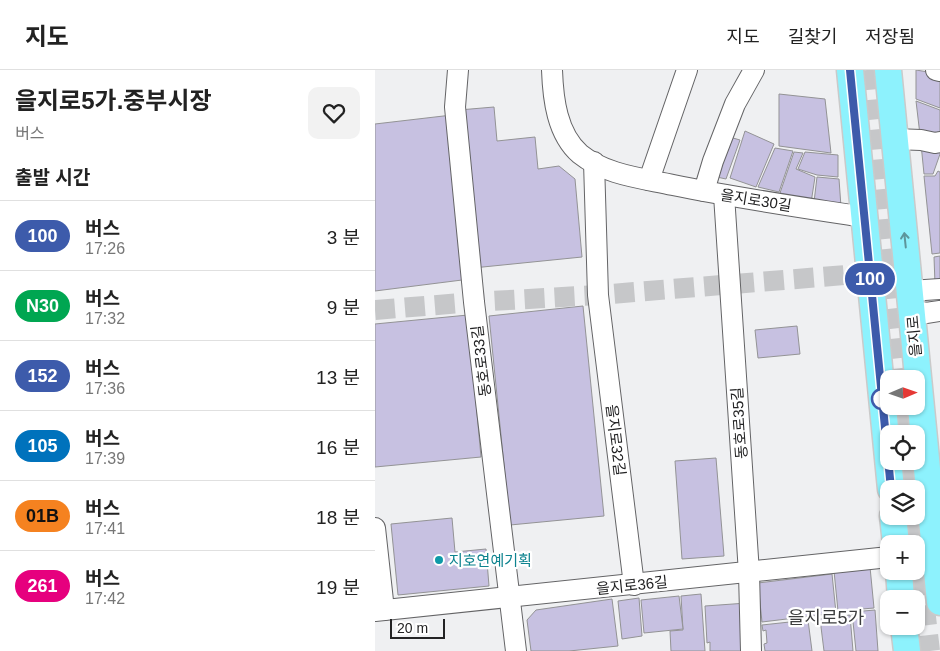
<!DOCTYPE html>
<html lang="ko">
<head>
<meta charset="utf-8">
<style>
	:root { --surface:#fff; --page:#f2f2f2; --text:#222; --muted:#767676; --line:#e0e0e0 }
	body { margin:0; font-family:Helvetica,"Noto Sans KR",sans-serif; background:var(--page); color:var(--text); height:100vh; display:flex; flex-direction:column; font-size:19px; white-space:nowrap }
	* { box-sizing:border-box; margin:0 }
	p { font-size:16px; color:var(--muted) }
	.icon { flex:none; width:28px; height:28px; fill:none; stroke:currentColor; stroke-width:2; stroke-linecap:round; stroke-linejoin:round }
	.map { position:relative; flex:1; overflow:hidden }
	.details { display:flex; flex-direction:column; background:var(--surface); width:375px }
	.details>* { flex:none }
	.badge { padding:0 10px; border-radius:16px; font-size:18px; line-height:32px }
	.needle { width:32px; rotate:88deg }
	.fabs { position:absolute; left:505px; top:300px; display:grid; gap:10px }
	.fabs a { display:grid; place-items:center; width:45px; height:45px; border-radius:10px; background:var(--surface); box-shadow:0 1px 4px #0004; font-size:25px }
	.scale { position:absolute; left:15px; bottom:12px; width:55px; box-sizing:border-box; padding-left:5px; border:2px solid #232324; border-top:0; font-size:14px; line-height:18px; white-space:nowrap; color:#232324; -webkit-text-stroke:4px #fff; paint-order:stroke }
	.map>.badge { position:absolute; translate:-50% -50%; box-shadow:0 0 0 2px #fff }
	h2 { padding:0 15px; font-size:19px; line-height:45px }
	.round { display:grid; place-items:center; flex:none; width:52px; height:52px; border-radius:10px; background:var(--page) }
	.summary { display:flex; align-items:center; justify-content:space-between; height:85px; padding:0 15px }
	h1 { font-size:24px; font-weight:700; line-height:38px }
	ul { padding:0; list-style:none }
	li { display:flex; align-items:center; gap:15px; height:70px; padding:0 15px; border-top:1px solid var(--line) }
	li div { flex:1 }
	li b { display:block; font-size:19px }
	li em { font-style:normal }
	li .badge { min-width:55px; font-weight:700; text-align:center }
	header { display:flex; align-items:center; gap:30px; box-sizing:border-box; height:70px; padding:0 25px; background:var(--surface); border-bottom:1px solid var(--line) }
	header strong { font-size:24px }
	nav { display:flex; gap:28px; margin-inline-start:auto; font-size:18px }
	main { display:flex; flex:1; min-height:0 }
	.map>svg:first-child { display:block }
	.building { fill:#c7c1e1; stroke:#939395 }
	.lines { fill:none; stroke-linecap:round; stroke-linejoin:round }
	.minor-tunnel { stroke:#c6c7c9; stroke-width:20; stroke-dasharray:20 10; stroke-linecap:butt }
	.minor-casing { stroke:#646466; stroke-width:22 }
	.major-casing { stroke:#cacaca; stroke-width:29 }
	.minor { stroke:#fff; stroke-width:20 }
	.major { stroke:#8df2fd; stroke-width:26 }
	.oneway { stroke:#5d959b }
	.line-casing { stroke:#fff; stroke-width:11 }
	.line { stroke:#3d5bab; stroke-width:8 }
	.stop-dot { fill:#fff; stroke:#3d5bab; stroke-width:2.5 }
	.culture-dot { fill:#0f9aa8; stroke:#fff; stroke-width:2 }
	.labels { text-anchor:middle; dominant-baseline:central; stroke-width:4.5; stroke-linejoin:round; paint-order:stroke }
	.street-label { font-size:15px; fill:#232324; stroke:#fff }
	.culture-label { font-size:15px; fill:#0d838f; stroke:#fff; text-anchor:start }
	.quarter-label { font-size:18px; fill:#3d3e3f; stroke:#fff }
</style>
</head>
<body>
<header>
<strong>지도</strong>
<nav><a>지도</a><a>길찾기</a><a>저장됨</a></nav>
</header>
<main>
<section class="details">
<div class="summary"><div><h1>을지로5가.중부시장</h1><p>버스</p></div><a class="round"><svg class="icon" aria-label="heart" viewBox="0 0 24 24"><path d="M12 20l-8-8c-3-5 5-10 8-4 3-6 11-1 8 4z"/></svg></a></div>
<h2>출발 시간</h2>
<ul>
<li><span class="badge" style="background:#3d5bab;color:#fff">100</span><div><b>버스</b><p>17:26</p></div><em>3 분</em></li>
<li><span class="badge" style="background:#00a651;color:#fff">N30</span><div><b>버스</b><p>17:32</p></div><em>9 분</em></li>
<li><span class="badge" style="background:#3d5bab;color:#fff">152</span><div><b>버스</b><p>17:36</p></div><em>13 분</em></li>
<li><span class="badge" style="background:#0072bc;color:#fff">105</span><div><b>버스</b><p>17:39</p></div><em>16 분</em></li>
<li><span class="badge" style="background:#f58220;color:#111">01B</span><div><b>버스</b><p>17:41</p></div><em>18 분</em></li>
<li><span class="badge" style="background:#e6007e;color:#fff">261</span><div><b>버스</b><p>17:42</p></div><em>19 분</em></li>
</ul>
</section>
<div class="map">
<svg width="565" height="581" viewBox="0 0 565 581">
	<rect width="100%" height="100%" fill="#eff0f2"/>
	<g class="building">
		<polygon points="541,0 565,4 565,38 541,29"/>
		<polygon points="404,24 450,29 456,83 404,76"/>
		<polygon points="541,31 565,40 565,67 545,65"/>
		<polygon points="119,37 122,71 160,67 163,99 184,96 200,109 207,187 98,198 84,40"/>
		<polygon points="77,45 95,209 0,221 0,54"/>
		<polygon points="370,61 399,74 381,117 355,108"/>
		<polygon points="351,66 365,70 351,109 337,106"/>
		<polygon points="546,74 565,76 565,84 558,104 549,104"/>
		<polygon points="400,78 418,81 404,122 383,117"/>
		<polygon points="419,82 428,83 421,99 440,107 436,133 405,123"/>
		<polygon points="430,82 463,85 463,107 442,105 423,99"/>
		<polygon points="563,101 565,102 565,183 557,184 549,106 560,106"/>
		<polygon points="442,107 464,109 466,137 439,132"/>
		<polygon points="565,186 565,214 560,214 559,187"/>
		<polygon points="208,236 229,446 135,455 114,246"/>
		<polygon points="93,245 106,387 0,397 0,254"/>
		<polygon points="422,256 425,284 383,288 380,260"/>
		<polygon points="341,388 349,486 307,489 300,391"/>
		<polygon points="77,448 80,482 111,479 114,516 23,525 16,454"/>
		<polygon points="495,497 499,538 463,541 459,501"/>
		<polygon points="457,504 461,543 387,552 383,513"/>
		<polygon points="326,524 330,581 296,581 295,561 308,560 306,526"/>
		<polygon points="304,526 308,559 269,563 266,530"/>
		<polygon points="264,528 267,566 247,569 243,531"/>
		<polygon points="237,529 243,576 194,581 156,581 152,550 161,540"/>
		<polygon points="372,533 370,581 335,581 335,572 332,573 330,536"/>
		<polygon points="500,540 503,581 481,581 477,542"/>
		<polygon points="475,545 478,581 449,581 445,549"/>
		<polygon points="433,550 437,581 390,581 389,574 392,573 391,560 388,561 387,555"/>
	</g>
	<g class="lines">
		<g class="minor-tunnel">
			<polyline points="492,0 513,227 522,309"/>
			<polyline points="0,240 99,232 223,225 495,203"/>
			<polyline points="526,336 529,364"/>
			<polyline points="532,391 536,419"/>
			<polyline points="539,446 555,581"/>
		</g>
		<defs>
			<g id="minor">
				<polyline points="83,0 80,37 99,232 141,581"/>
				<path d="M177,0C178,29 182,64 205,84C231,105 266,108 298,115C361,128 425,137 489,147"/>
				<polyline points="561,0 565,1"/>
				<polyline points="520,69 546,70 560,73 565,72"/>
				<polyline points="219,92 223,225 259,515"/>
				<polyline points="274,110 312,0"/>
				<polyline points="329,121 338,91 360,34 379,0"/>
				<polyline points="349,125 374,503 376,581"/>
				<polyline points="535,221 565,219"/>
				<polyline points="537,241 551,243 565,241"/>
				<polyline points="0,458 9,540"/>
				<polyline points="0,541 514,487"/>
			</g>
			<g id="major">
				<polyline points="475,0 516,419"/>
				<polyline points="513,0 565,532"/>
				<polyline points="518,446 521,474"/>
				<polyline points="524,501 526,529"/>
				<polyline points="529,556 532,581"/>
			</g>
		</defs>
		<use href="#minor" class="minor-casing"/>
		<use href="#major" class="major-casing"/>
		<use href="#minor" class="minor"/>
		<use href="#major" class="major"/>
	</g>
	<defs><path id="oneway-shaft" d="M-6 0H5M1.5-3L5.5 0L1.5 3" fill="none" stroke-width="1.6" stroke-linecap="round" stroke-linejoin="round" transform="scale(1.25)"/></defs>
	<use class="oneway" href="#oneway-shaft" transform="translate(530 170) rotate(-96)"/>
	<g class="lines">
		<defs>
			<polyline id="line" points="475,0 516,419"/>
		</defs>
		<use href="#line" class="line-casing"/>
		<use href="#line" class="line"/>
	</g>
	<circle class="stop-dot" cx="507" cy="329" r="10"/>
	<circle class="culture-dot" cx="64" cy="490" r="5"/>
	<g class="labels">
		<g class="street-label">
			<text transform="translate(381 130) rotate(9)">을지로30길</text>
			<text transform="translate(539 266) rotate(-95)">을지로</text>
			<text transform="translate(106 291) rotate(-97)">동호로33길</text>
			<text transform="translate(364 353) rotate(-94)">동호로35길</text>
			<text transform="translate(241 370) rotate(83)">을지로32길</text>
			<text transform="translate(257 515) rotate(-6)">을지로36길</text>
		</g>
		<g class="culture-label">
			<text x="74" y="490">지호연예기획</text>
		</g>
		<g class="quarter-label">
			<text x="451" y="548">을지로5가</text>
		</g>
	</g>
</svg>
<div class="fabs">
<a><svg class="needle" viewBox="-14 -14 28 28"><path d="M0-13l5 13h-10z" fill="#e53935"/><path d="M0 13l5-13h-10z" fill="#767676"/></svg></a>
<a><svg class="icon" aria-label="locate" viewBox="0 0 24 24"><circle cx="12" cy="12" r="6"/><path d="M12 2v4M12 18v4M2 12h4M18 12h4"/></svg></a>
<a><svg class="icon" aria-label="layers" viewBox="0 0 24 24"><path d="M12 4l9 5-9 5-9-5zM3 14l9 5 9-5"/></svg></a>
<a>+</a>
<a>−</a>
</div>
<div class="scale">20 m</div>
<b class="badge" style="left:495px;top:209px;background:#3d5bab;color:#fff">100</b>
</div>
</main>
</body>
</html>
